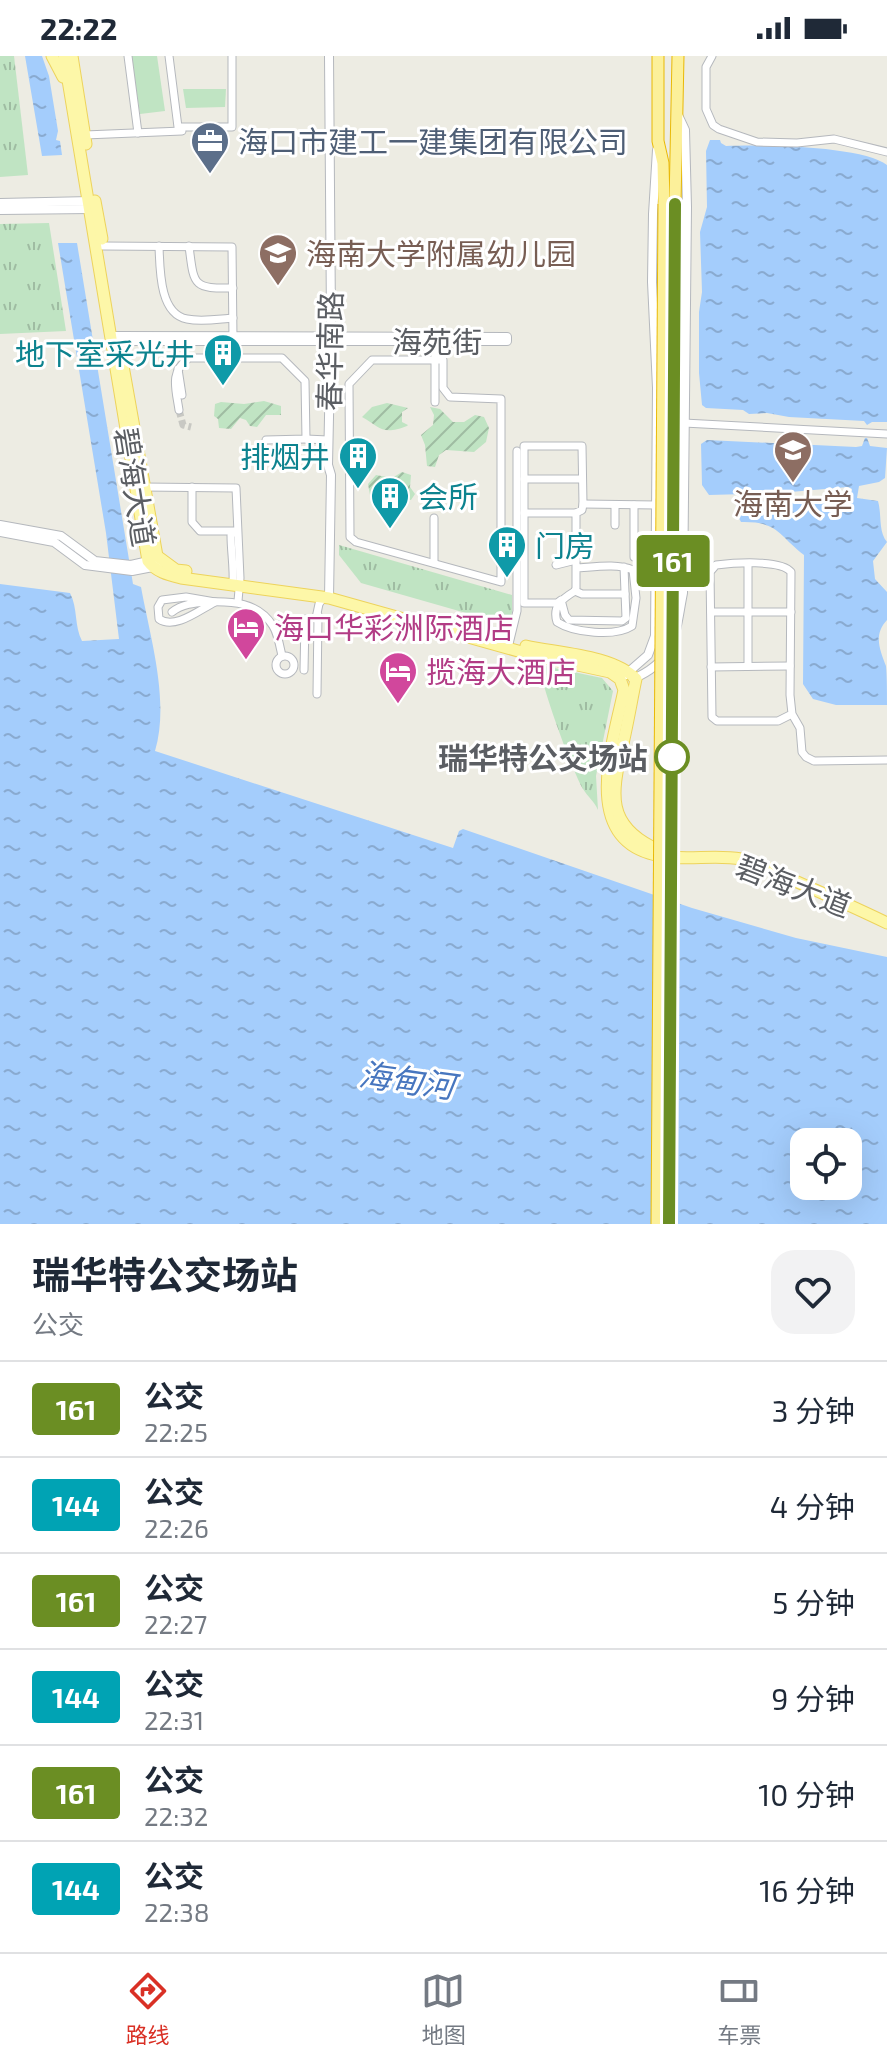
<!DOCTYPE html>
<html lang="zh">
<head>
<meta charset="utf-8">
<style>
	:root { --surface:#fff; --page:#f2f2f3; --text:#1f2937; --muted:#747a83; --line:#e0e1e3; --accent:#d93025 }
	body { margin:0; font-family:"Exo 2","Noto Sans SC",sans-serif; background:var(--page); color:var(--text); height:100vh; display:flex; flex-direction:column; font-size:30px; white-space:nowrap }
	* { box-sizing:border-box; margin:0 }
	p { font-size:26px; color:var(--muted) }
	.icon { flex:none; width:44px; height:44px; fill:none; stroke:currentColor; stroke-width:2; stroke-linecap:round; stroke-linejoin:round }
	.map { position:relative; height:1168px; overflow:hidden }
	.panel { display:flex; flex-direction:column; background:var(--surface); flex:1 }
	.panel>* { flex:none }
	.badge { padding:0 16px; border-radius:6px; font-size:28px; line-height:52px }
	.controls { position:absolute; left:790px; top:1072px; display:grid; gap:16px }
	.controls a { display:grid; place-items:center; width:72px; height:72px; border-radius:16px; background:var(--surface); box-shadow:0 8px 32px #0002; font-size:40px }
	.map>.badge { position:absolute; translate:-50% -50%; box-shadow:0 0 0 4px #fff }
	.round { display:grid; place-items:center; flex:none; width:84px; height:84px; border-radius:24px; background:var(--page) }
	.summary { display:flex; align-items:center; justify-content:space-between; height:136px; padding:0 32px }
	h1 { font-size:38px; font-weight:700; line-height:60px }
	ul { padding:0; list-style:none }
	li { display:flex; align-items:center; gap:24px; height:96px; padding:0 32px; border-top:2px solid var(--line) }
	li div { flex:1 }
	li b { display:block; font-size:30px }
	li em { font-style:normal }
	li .badge { min-width:88px; font-weight:700; text-align:center }
	.status { display:flex; justify-content:space-between; align-items:center; height:56px; padding:0 40px; background:var(--surface); direction:ltr }
	.status svg { height:22px; fill:currentColor }
	.dock { display:flex; justify-content:space-around; align-items:center; height:112px; border-top:2px solid var(--line); background:var(--surface); font-size:22px; color:var(--muted) }
	.dock a { display:grid; justify-items:center; gap:4px }
	.dock .on { color:var(--accent) }
	.map>svg:first-child { display:block }
	.grass { fill:url(#grass-tufts) }
	.garden { fill:url(#garden-furrows) }
	.pitch { fill:#c0e4c3 }
	.water { fill:url(#water-ripples); fill-rule:evenodd }
	.lines { fill:none; stroke-linecap:round; stroke-linejoin:round }
	.minor-tunnel { stroke:#c8c8c3; stroke-width:7; stroke-dasharray:7 3.5; stroke-linecap:butt }
	.minor-casing { stroke:#b5b8bd; stroke-width:9 }
	.tertiary-casing { stroke:#b5b8bd; stroke-width:10 }
	.primary-casing { stroke:#edd35c; stroke-width:13 }
	.trunk-casing { stroke:#e9b907; stroke-width:13 }
	.minor { stroke:#fff; stroke-width:7 }
	.tertiary { stroke:#fff; stroke-width:8 }
	.primary { stroke:#fdf7a8; stroke-width:11 }
	.trunk { stroke:#fcf09a; stroke-width:11 }
	.trunk-bridge-casing { stroke:#e9b907; stroke-width:13; stroke-linecap:butt }
	.trunk-bridge { stroke:#fcf09a; stroke-width:11 }
	.line-casing { stroke:#fff; stroke-width:18 }
	.line { stroke:#6b8e23; stroke-width:12 }
	.stop-dot { fill:#fff; stroke:#6b8e23; stroke-width:4 }
	.labels { text-anchor:middle; dominant-baseline:central; stroke-width:6; stroke-linejoin:round; paint-order:stroke }
	.service-label { font-size:30px; fill:#4e5e75; stroke:#fff; text-anchor:start }
	.education-label { font-size:30px; fill:#785e54; stroke:#fff; text-anchor:start }
	.street-label { font-size:30px; fill:#5b5e63; stroke:#fff }
	.culture-label { font-size:30px; fill:#0d838f; stroke:#fff; text-anchor:end }
	.hotel-label { font-size:30px; fill:#b23c85; stroke:#fff; text-anchor:start }
	.stop-label { font-size:30px; font-weight:bold; fill:#5b5e63; stroke:#fff; text-anchor:end }
	.water-label { font-size:32px; font-style:italic; fill:#4776bf; stroke:#fff }
</style>
</head>
<body>
<div class="status"><b>22:22</b><svg viewBox="0 0 49 12"><path d="M0 12V9h3v3zM5 12V6h3v6zM10 12V3h3v9zM15 12V0h3v12zM26 1h20v11H26zM47 4h2v5h-2z"/></svg></div>
<div class="map">
<svg width="887" height="1168" viewBox="0 0 887 1168">
	<defs>
		<pattern id="grass-tufts" width="24" height="20" patternUnits="userSpaceOnUse" patternTransform="scale(2)"><rect width="24" height="20" fill="#c0e4c3"/><path d="M3 7l-1-3M5 7V3M7 7l1-3M15 17l-1-3M17 17v-4M19 17l1-3" fill="none" stroke="#9fbca2"/></pattern>
		<pattern id="garden-furrows" width="10" height="10" patternUnits="userSpaceOnUse" patternTransform="scale(2)"><rect width="10" height="10" fill="#c0e4c3"/><path d="M-1 1l2-2M0 10L10 0M9 11l2-2" fill="none" stroke="#9fbca2"/></pattern>
		<pattern id="water-ripples" width="26" height="14" patternUnits="userSpaceOnUse" patternTransform="scale(2)"><rect width="26" height="14" fill="#a4cdfc"/><path d="M2 4q2-2 4 0t4 0M15 11q2-2 4 0t4 0" fill="none" stroke="#89aad0"/></pattern>
	</defs>
	<rect width="100%" height="100%" fill="#edece3"/>
	<g class="grass">
		<polygon points="0,0 14,0 28,119 0,121"/>
		<polygon points="49,167 66,275 0,278 0,168"/>
		<polygon points="339,489 512,539 512,556 508,569 361,527 339,499"/>
		<path d="M540,609L602,622L613,635L596,720L598,754C594,745 588,741 583,733C574,719 538,622 540,609Z"/>
	</g>
	<g class="garden">
		<polygon points="264,345 281,350 281,359 266,359 257,371 250,370 246,364 240,362 231,373 219,372 218,363 214,360 215,348 221,346 244,348"/>
		<path d="M387,347L408,352L402,356V366L408,369L407,370C382,380 380,371 362,361L372,351Z"/>
		<polygon points="430,351 440,353 453,366 464,366 475,359 484,361 489,372 486,386 474,396 446,394 439,399 435,411 427,410 425,389 421,379 433,369 434,359"/>
		<polygon points="402,416 411,419 410,431 415,438 411,444 402,443 390,432 385,432 375,442 370,439 368,428 376,419 392,422"/>
	</g>
	<g class="pitch">
		<polygon points="131,0 157,0 165,55 140,58"/>
		<polygon points="183,33 226,33 225,51 186,52"/>
	</g>
	<g class="water">
		<polygon points="25,0 42,0 49,20 58,75 56,84 60,85 62,99 42,100"/>
		<path d="M710,84H720L721,87L726,90C759,88 864,90 887,109V366H872L867,369L864,365L789,361L767,357L749,358L743,354L706,352L702,349L699,317V256L702,236L700,176L707,151L706,95Z"/>
		<path d="M58,187H77L133,528L141,531C150,581 170,645 155,695L453,792L459,775L463,773L692,852L796,882L887,901V1168H0V528L70,537C78,552 74,570 82,585L119,583L106,477ZM804,1086H848V1130H804Z"/>
		<path d="M865,382H867L870,390L887,392L885,422L879,426L859,430L857,442L878,445C882,459 878,475 887,486L873,505L875,523L887,536V564C873,579 880,594 886,610C887,620 887,638 887,649H836L813,643L803,628L804,499C778,479 778,465 741,466L738,460L736,446L811,444L829,446L835,441L851,440L852,433L848,431L779,437L709,439L702,429L701,388L707,384L856,391L862,390Z"/>
	</g>
	<g class="lines">
		<polyline class="minor-tunnel" points="179,354 183,369 191,371"/>
		<defs>
			<g id="minor">
				<polyline points="128,0 138,77"/>
				<polyline points="169,0 178,71 232,71 232,0"/>
				<polyline points="712,0 706,11 706,53 713,69 719,73 757,86 797,87 834,83 887,96"/>
				<polyline points="85,79 182,75"/>
				<polyline points="103,190 232,191 233,283"/>
				<path d="M159,190C160,212 159,258 187,263C202,266 218,263 233,262"/>
				<path d="M189,190C194,229 192,233 233,232"/>
				<polygon points="372,304 443,304 443,332 450,341 501,343 501,526 356,486 350,481 349,328"/>
				<polyline points="178,313 182,339"/>
				<polyline points="435,346 435,283"/>
				<path d="M179,354C176,333 169,316 189,302H282L305,325L306,383L266,384"/>
				<polyline points="684,367 887,378"/>
				<polyline points="306,383 328,384"/>
				<polyline points="524,423 582,423"/>
				<polyline points="144,431 236,432 240,522 238,545"/>
				<polyline points="192,431 192,466 200,475 237,475"/>
				<polyline points="583,448 656,449"/>
				<polyline points="615,449 615,469"/>
				<polyline points="634,449 634,501 656,502"/>
				<polyline points="524,457 576,457"/>
				<polyline points="434,462 434,507"/>
				<polyline points="748,508 748,610"/>
				<polyline points="556,509 576,504"/>
				<path d="M576,512C594,511 617,507 633,514L636,542L632,570C615,581 574,577 557,566C552,550 562,543 575,535L576,532V457L582,454L583,448L582,390H524V547H557L561,544L565,559L569,564L622,565L626,562L624,511"/>
				<path d="M233,529C234,511 231,496 231,479L235,476"/>
				<polyline points="575,535 582,538 625,538"/>
				<path d="M186,541L215,546C199,554 175,574 159,563L158,551L162,544Z"/>
				<path d="M172,556C182,548 194,547 207,546C232,545 258,546 273,570C278,578 280,591 282,600"/>
				<polyline points="711,556 791,556"/>
				<polyline points="274,571 288,565 316,562 319,548 324,541"/>
				<polyline points="508,592 517,555 517,395"/>
				<circle cx="285" cy="609" r="9"/>
				<polyline points="711,611 790,610"/>
				<polyline points="304,614 305,565"/>
				<polyline points="317,638 318,559"/>
				<path d="M792,658L778,665H717L712,661L710,516L716,509C732,507 781,503 791,516L790,639L792,658L800,672L802,696L806,701L814,705L887,704"/>
			</g>
			<g id="tertiary">
				<polyline points="329,0 331,266 328,409 331,419 329,542"/>
				<polyline points="0,147 91,145"/>
				<polyline points="0,154 91,153"/>
				<polyline points="111,280 507,281 507,285 111,285"/>
				<polyline points="0,469 61,480 95,505 131,509 153,504"/>
				<polyline points="0,476 54,486 85,509 132,515 158,510"/>
				<polyline points="624,620 648,599 655,580 657,332 652,226 653,158 657,94"/>
				<path d="M633,623C677,604 675,577 683,537L687,151L685,74L678,59"/>
			</g>
			<g id="primary">
				<polyline points="52,0 63,21"/>
				<path d="M64,0L148,505C156,516 169,519 181,522L329,542L536,600L610,616L620,623L624,634C613,688 578,786 661,800C687,805 715,798 741,803C757,806 772,815 786,821C820,836 854,851 887,867"/>
				<polyline points="72,0 86,88"/>
				<polyline points="95,145 102,183"/>
				<polyline points="123,310 157,500 176,514 186,515"/>
				<path d="M526,590C558,597 613,599 636,623C631,647 627,672 621,696C612,738 607,768 652,791"/>
			</g>
			<g id="trunk">
				<polyline points="658,0 658,85 663,107 664,148"/>
				<polyline points="675,148 678,0"/>
			</g>
		</defs>
		<use href="#minor" class="minor-casing"/>
		<use href="#tertiary" class="tertiary-casing"/>
		<use href="#primary" class="primary-casing"/>
		<use href="#trunk" class="trunk-casing"/>
		<use href="#minor" class="minor"/>
		<use href="#tertiary" class="tertiary"/>
		<use href="#primary" class="primary"/>
		<use href="#trunk" class="trunk"/>
		<defs>
			<g id="trunk-bridge">
				<polyline points="657,1168 664,148"/>
				<polyline points="669,1168 675,148"/>
			</g>
		</defs>
		<use href="#trunk-bridge" class="trunk-bridge-casing"/>
		<use href="#trunk-bridge" class="trunk-bridge"/>
	</g>
	<g class="lines">
		<defs>
			<polyline id="line" points="669,1168 675,148"/>
		</defs>
		<use href="#line" class="line-casing"/>
		<use href="#line" class="line"/>
	</g>
	<defs>
		<symbol id="office-pin" viewBox="-11 -11 22 30"><path d="M0 17L-7.5 6A9.5 9.5 0 1 1 7.5 6Z" fill="#5c6f8a" stroke="#fff"/><path d="M-6-3h4V-5.5h4V-3h4V5H-6ZM-1-4.5V-3h2v-1.5ZM-6 0V1H6V0Z" fill="#fff"/></symbol>
		<symbol id="school-pin" viewBox="-11 -11 22 30"><path d="M0 17L-7.5 6A9.5 9.5 0 1 1 7.5 6Z" fill="#8d6e63" stroke="#fff"/><path d="M0-5L7-2L0 1L-7-2ZM-4 1L0 2.5L4 1V4Q0 6-4 4Z" fill="#fff"/></symbol>
		<symbol id="building-pin" viewBox="-11 -11 22 30"><path d="M0 17L-7.5 6A9.5 9.5 0 1 1 7.5 6Z" fill="#0f9aa8" stroke="#fff"/><path d="M-4-6H4V6H1V3H-1V6H-4ZM-2.5-4.3h1.7v1.8h-1.7ZM.8-4.3h1.7v1.8H.8ZM-2.5-1h1.7V.8h-1.7ZM.8-1h1.7V.8H.8Z" fill="#fff"/></symbol>
		<symbol id="university-pin" viewBox="-11 -11 22 30"><path d="M0 17L-7.5 6A9.5 9.5 0 1 1 7.5 6Z" fill="#8d6e63" stroke="#fff"/><path d="M0-5L7-2L0 1L-7-2ZM-4 1L0 2.5L4 1V4Q0 6-4 4Z" fill="#fff"/></symbol>
		<symbol id="hotel-pin" viewBox="-11 -11 22 30"><path d="M0 17L-7.5 6A9.5 9.5 0 1 1 7.5 6Z" fill="#d1479c" stroke="#fff"/><path d="M-6-4.5h1.5V1H6V5H4.5V3h-9V5H-6ZM-4 0a1.8 1.8 0 1 1 3.6 0ZM.5 0V-2.5h3Q6-2.5 6 0Z" fill="#fff"/></symbol>
	</defs>
	<g fill-rule="evenodd">
		<use href="#office-pin" x="188" y="63" width="44" height="60"/>
		<use href="#school-pin" x="256" y="175" width="44" height="60"/>
		<use href="#building-pin" x="201" y="275" width="44" height="60"/>
		<use href="#university-pin" x="771" y="372" width="44" height="60"/>
		<use href="#building-pin" x="336" y="378" width="44" height="60"/>
		<use href="#building-pin" x="368" y="418" width="44" height="60"/>
		<use href="#building-pin" x="485" y="467" width="44" height="60"/>
		<use href="#hotel-pin" x="224" y="549" width="44" height="60"/>
		<use href="#hotel-pin" x="376" y="593" width="44" height="60"/>
	</g>
	<circle class="stop-dot" cx="672" cy="701" r="16"/>
	<g class="labels">
		<g class="service-label">
			<text x="238" y="85">海口市建工一建集团有限公司</text>
		</g>
		<g class="education-label">
			<text x="306" y="197">海南大学附属幼儿园</text>
			<text x="793" y="447" text-anchor="middle">海南大学</text>
		</g>
		<g class="street-label">
			<text x="437" y="285">海苑街</text>
			<text transform="translate(329 295) rotate(-89)">春华南路</text>
			<text transform="translate(136 431) rotate(81)">碧海大道</text>
			<text transform="translate(794 829) rotate(21)">碧海大道</text>
		</g>
		<g class="culture-label">
			<text x="195" y="297">地下室采光井</text>
			<text x="330" y="400">排烟井</text>
			<text x="418" y="440" text-anchor="start">会所</text>
			<text x="535" y="489" text-anchor="start">门房</text>
		</g>
		<g class="hotel-label">
			<text x="274" y="571">海口华彩洲际酒店</text>
			<text x="426" y="615">揽海大酒店</text>
		</g>
		<g class="stop-label">
			<text x="648" y="701">瑞华特公交场站</text>
		</g>
		<g class="water-label">
			<text transform="translate(407 1023) rotate(8)">海甸河</text>
		</g>
	</g>
</svg>
<div class="controls">
<a><svg class="icon" aria-label="locate" viewBox="0 0 24 24"><circle cx="12" cy="12" r="6"/><path d="M12 2v4M12 18v4M2 12h4M18 12h4"/></svg></a>
</div>
<b class="badge" style="left:673px;top:505px;background:#6b8e23;color:#fff">161</b>
</div>
<section class="panel">
<div class="summary"><div><h1>瑞华特公交场站</h1><p>公交</p></div><a class="round"><svg class="icon" aria-label="heart" viewBox="0 0 24 24"><path d="M12 20l-8-8c-3-5 5-10 8-4 3-6 11-1 8 4z"/></svg></a></div>
<ul>
<li><span class="badge" style="background:#6b8e23;color:#fff">161</span><div><b>公交</b><p>22:25</p></div><em>3 分钟</em></li>
<li><span class="badge" style="background:#00a3b4;color:#fff">144</span><div><b>公交</b><p>22:26</p></div><em>4 分钟</em></li>
<li><span class="badge" style="background:#6b8e23;color:#fff">161</span><div><b>公交</b><p>22:27</p></div><em>5 分钟</em></li>
<li><span class="badge" style="background:#00a3b4;color:#fff">144</span><div><b>公交</b><p>22:31</p></div><em>9 分钟</em></li>
<li><span class="badge" style="background:#6b8e23;color:#fff">161</span><div><b>公交</b><p>22:32</p></div><em>10 分钟</em></li>
<li><span class="badge" style="background:#00a3b4;color:#fff">144</span><div><b>公交</b><p>22:38</p></div><em>16 分钟</em></li>
</ul>
</section>
<nav class="dock">
<a class="on"><svg class="icon" aria-label="directions" viewBox="0 0 24 24"><path d="M12 3l9 9-9 9-9-9zM9 14v-3h6M13 9l2 2-2 2"/></svg>路线</a>
<a><svg class="icon" aria-label="map" viewBox="0 0 24 24"><path d="M3 6l6-2 6 2 6-2v14l-6 2-6-2-6 2zM9 4v14M15 6v14"/></svg>地图</a>
<a><svg class="icon" aria-label="tickets" viewBox="0 0 24 24"><path d="M3 7h18v10H3zM15 7v10"/></svg>车票</a>
</nav>
</body>
</html>
